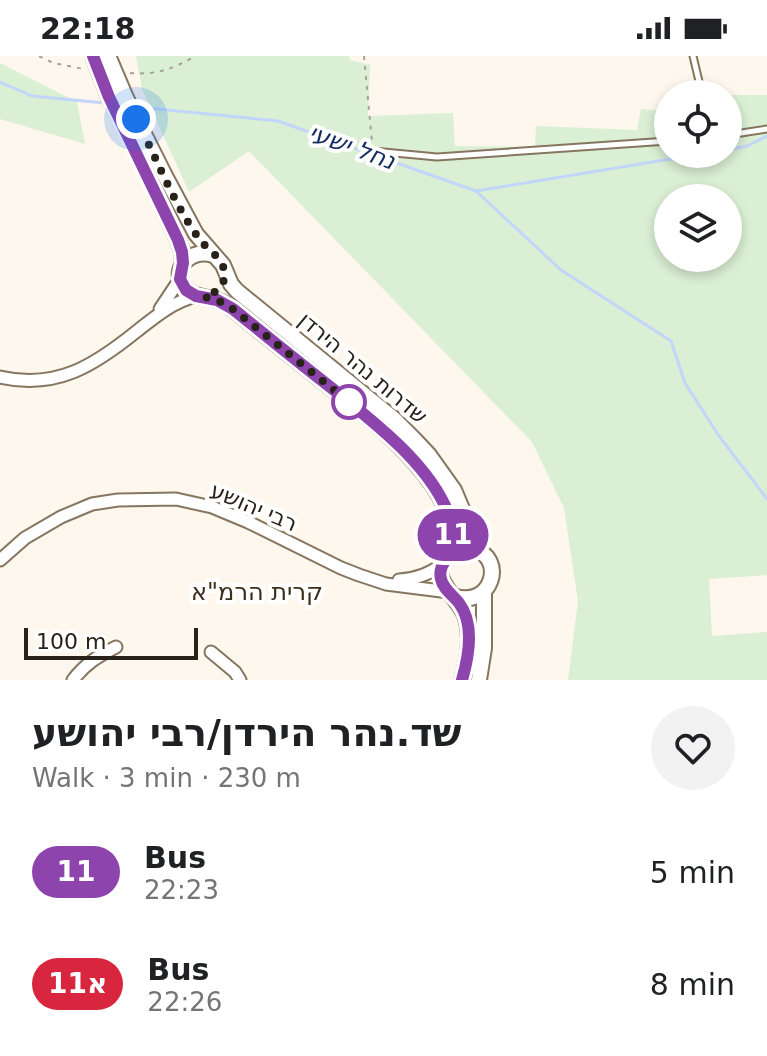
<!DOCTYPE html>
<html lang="en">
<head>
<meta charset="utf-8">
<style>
	:root { --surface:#fff; --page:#f2f2f2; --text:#202124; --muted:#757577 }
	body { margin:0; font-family:"DejaVu Sans","Noto Sans Hebrew",sans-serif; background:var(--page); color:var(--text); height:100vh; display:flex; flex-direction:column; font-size:30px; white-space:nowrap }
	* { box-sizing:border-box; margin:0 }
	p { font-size:26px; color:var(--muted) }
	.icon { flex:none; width:44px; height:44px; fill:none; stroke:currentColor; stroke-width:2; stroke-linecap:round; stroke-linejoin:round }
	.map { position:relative; height:624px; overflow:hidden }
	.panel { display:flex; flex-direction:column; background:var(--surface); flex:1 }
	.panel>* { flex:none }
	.badge { padding:0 16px; border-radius:26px; font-size:28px; line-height:52px }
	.controls { position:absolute; left:654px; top:24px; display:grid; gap:16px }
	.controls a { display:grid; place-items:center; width:88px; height:88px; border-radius:50%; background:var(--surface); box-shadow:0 4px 12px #0003; font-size:40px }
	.scale { position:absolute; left:24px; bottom:20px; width:174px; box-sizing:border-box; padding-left:8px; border:4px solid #282219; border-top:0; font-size:22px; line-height:28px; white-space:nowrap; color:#282219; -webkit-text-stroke:6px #fff; paint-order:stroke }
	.you { position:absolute; width:40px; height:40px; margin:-20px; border:6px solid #fff; border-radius:50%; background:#1a73e8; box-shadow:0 0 0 12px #1a73e833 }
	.map>.badge { position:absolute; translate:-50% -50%; box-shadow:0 0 0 4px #fff }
	.round { display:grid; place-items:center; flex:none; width:84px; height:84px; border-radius:42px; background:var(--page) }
	.summary { display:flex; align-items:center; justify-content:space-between; height:136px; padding:0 32px }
	h1 { font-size:38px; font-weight:600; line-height:60px }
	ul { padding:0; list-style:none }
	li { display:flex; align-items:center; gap:24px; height:112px; padding:0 32px }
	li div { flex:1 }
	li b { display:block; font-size:30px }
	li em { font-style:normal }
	li .badge { min-width:88px; font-weight:700; text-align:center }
	.status { display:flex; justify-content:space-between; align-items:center; height:56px; padding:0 40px; background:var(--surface); direction:ltr }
	.status svg { height:22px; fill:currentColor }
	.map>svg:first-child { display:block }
	.green { fill:#daefd4; fill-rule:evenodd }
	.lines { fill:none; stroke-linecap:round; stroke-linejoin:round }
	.stream { stroke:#c2d6fa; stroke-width:3 }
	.lane-casing { stroke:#867660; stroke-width:9 }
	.street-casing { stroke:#867660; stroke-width:15 }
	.secondary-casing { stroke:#867660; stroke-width:18 }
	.path { stroke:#a8a298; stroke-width:2; stroke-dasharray:4 6; stroke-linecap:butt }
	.lane { stroke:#fff; stroke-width:5 }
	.street { stroke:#fff; stroke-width:11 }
	.secondary { stroke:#fff; stroke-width:14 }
	.secondary-bridge-casing { stroke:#867660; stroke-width:18; stroke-linecap:butt }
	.secondary-bridge { stroke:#fff; stroke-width:14 }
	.line-casing { stroke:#fff; stroke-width:18 }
	.line { stroke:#8e44ad; stroke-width:12 }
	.walk { stroke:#282219; stroke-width:8; stroke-dasharray:0 14.4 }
	.stop-dot { fill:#fff; stroke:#8e44ad; stroke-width:4 }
	.labels { text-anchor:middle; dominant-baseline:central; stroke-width:8; stroke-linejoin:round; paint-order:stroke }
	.street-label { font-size:22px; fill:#282219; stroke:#fff }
	.water-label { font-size:24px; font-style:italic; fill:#142e62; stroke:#fff }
	.neighbourhood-label { font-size:24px; fill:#3c2f1b; stroke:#fff }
</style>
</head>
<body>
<div class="status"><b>22:18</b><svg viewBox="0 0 49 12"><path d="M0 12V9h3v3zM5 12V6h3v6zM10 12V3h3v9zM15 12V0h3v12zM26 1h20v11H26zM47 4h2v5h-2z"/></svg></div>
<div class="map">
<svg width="767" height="624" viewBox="0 0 767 624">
	<rect width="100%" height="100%" fill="#fef7ed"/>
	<g class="green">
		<path d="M136,0H349L350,4L370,9L368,60L453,57L455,90L535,91L536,70L637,74L641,53L668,55V98H728V39H767V519L709,523L712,580L767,576V624H568L578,545L564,452L532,386L249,95L189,136L142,33ZM668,142H728V202H668Z"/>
		<polygon points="0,7 77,46 85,88 0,63"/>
	</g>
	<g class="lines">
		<g class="stream">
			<polyline points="0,26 32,40 105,47"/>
			<polyline points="137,51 278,65 476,135 701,98"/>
			<polyline points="728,94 747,90 767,80"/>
			<polyline points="477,136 561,214 671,285 685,327 719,380 767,443"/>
		</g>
		<defs>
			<g id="lane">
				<polyline points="693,0 702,38"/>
				<polyline points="728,79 767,73"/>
				<polyline points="373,95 437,101 668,85"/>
			</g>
			<g id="street">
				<polyline points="160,253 180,223"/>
				<path d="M0,321C57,334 95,309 137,275C156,260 173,246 196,240"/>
				<polyline points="0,504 25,482 61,461 92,448 118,444 176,443 212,451 248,466 341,512 359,519 386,528 449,536"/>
				<path d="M399,524C415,523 429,519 442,508"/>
				<polyline points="211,596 235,616 240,624"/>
				<path d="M73,624C85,608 98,600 116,591"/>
			</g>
			<g id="secondary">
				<polyline points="138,100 178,184 182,196 183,207"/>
				<polyline points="164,118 196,178 223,209 231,228 237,235 394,363 414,383 429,399 454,434 480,496"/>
				<path d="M213,199C194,192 171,209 183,230C191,242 205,240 217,244C223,246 228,250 233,253C262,277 291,300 320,323C363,357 469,434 450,497"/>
				<path d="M453,540C492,554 507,501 473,493C465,490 456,493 449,498C423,520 461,542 466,562C472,582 468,605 462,624"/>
				<polyline points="479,624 484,592 484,536"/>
			</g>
		</defs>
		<use href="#lane" class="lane-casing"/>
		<use href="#street" class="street-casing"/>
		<use href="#secondary" class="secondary-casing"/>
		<g class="path">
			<polyline points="39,0 53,7 84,13"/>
			<polyline points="364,0 372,86"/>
			<path d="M130,17C158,19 172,13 196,0"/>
		</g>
		<use href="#lane" class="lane"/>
		<use href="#street" class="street"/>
		<use href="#secondary" class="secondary"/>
		<defs>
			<g id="secondary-bridge">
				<polyline points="93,0 109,41 138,100"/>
				<polyline points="109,2 126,42 164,118"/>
			</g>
		</defs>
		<use href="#secondary-bridge" class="secondary-bridge-casing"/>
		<use href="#secondary-bridge" class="secondary-bridge"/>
	</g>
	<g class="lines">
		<defs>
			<path id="line" d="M93,0L109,41L178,184L182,196L183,207L180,223L186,234L196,240L217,244L233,253C265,279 297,305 329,330C372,365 434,410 451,465C453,474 455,487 451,495C446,505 438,511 441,523C443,533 453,539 459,547C475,568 469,600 462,624"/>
		</defs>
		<use href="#line" class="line-casing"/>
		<use href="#line" class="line"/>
		<path class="walk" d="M136,63C157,102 174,150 201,185C208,194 222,202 224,214C227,228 217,237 204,241L217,244L233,253L349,346"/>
	</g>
	<circle class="stop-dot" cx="349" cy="346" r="16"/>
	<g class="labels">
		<g class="street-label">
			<text transform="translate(363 312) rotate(40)">שדרות נהר הירדן</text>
			<text transform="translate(254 451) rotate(23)">רבי יהושע</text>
		</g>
		<g class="water-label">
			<text transform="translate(352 91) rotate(20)">נחל ישעי</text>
		</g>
		<g class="neighbourhood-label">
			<text x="257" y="536">קרית הרמ"א</text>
		</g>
	</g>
</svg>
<div class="controls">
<a><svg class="icon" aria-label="locate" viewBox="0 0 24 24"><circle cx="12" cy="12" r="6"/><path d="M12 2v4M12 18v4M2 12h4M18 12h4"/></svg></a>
<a><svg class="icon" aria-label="layers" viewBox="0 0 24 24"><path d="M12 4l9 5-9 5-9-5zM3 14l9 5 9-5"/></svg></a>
</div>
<div class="scale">100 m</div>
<div class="you" style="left:136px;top:63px"></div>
<b class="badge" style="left:453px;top:479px;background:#8e44ad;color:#fff">11</b>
</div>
<section class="panel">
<div class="summary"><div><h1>שד.נהר הירדן/רבי יהושע</h1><p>Walk · 3 min · 230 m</p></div><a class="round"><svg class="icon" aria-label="heart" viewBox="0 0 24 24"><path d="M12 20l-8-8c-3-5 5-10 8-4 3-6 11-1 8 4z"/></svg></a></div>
<ul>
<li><span class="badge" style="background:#8e44ad;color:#fff">11</span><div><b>Bus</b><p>22:23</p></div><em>5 min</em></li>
<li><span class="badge" style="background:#d7263d;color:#fff">11א</span><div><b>Bus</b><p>22:26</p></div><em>8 min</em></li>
</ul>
</section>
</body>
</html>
